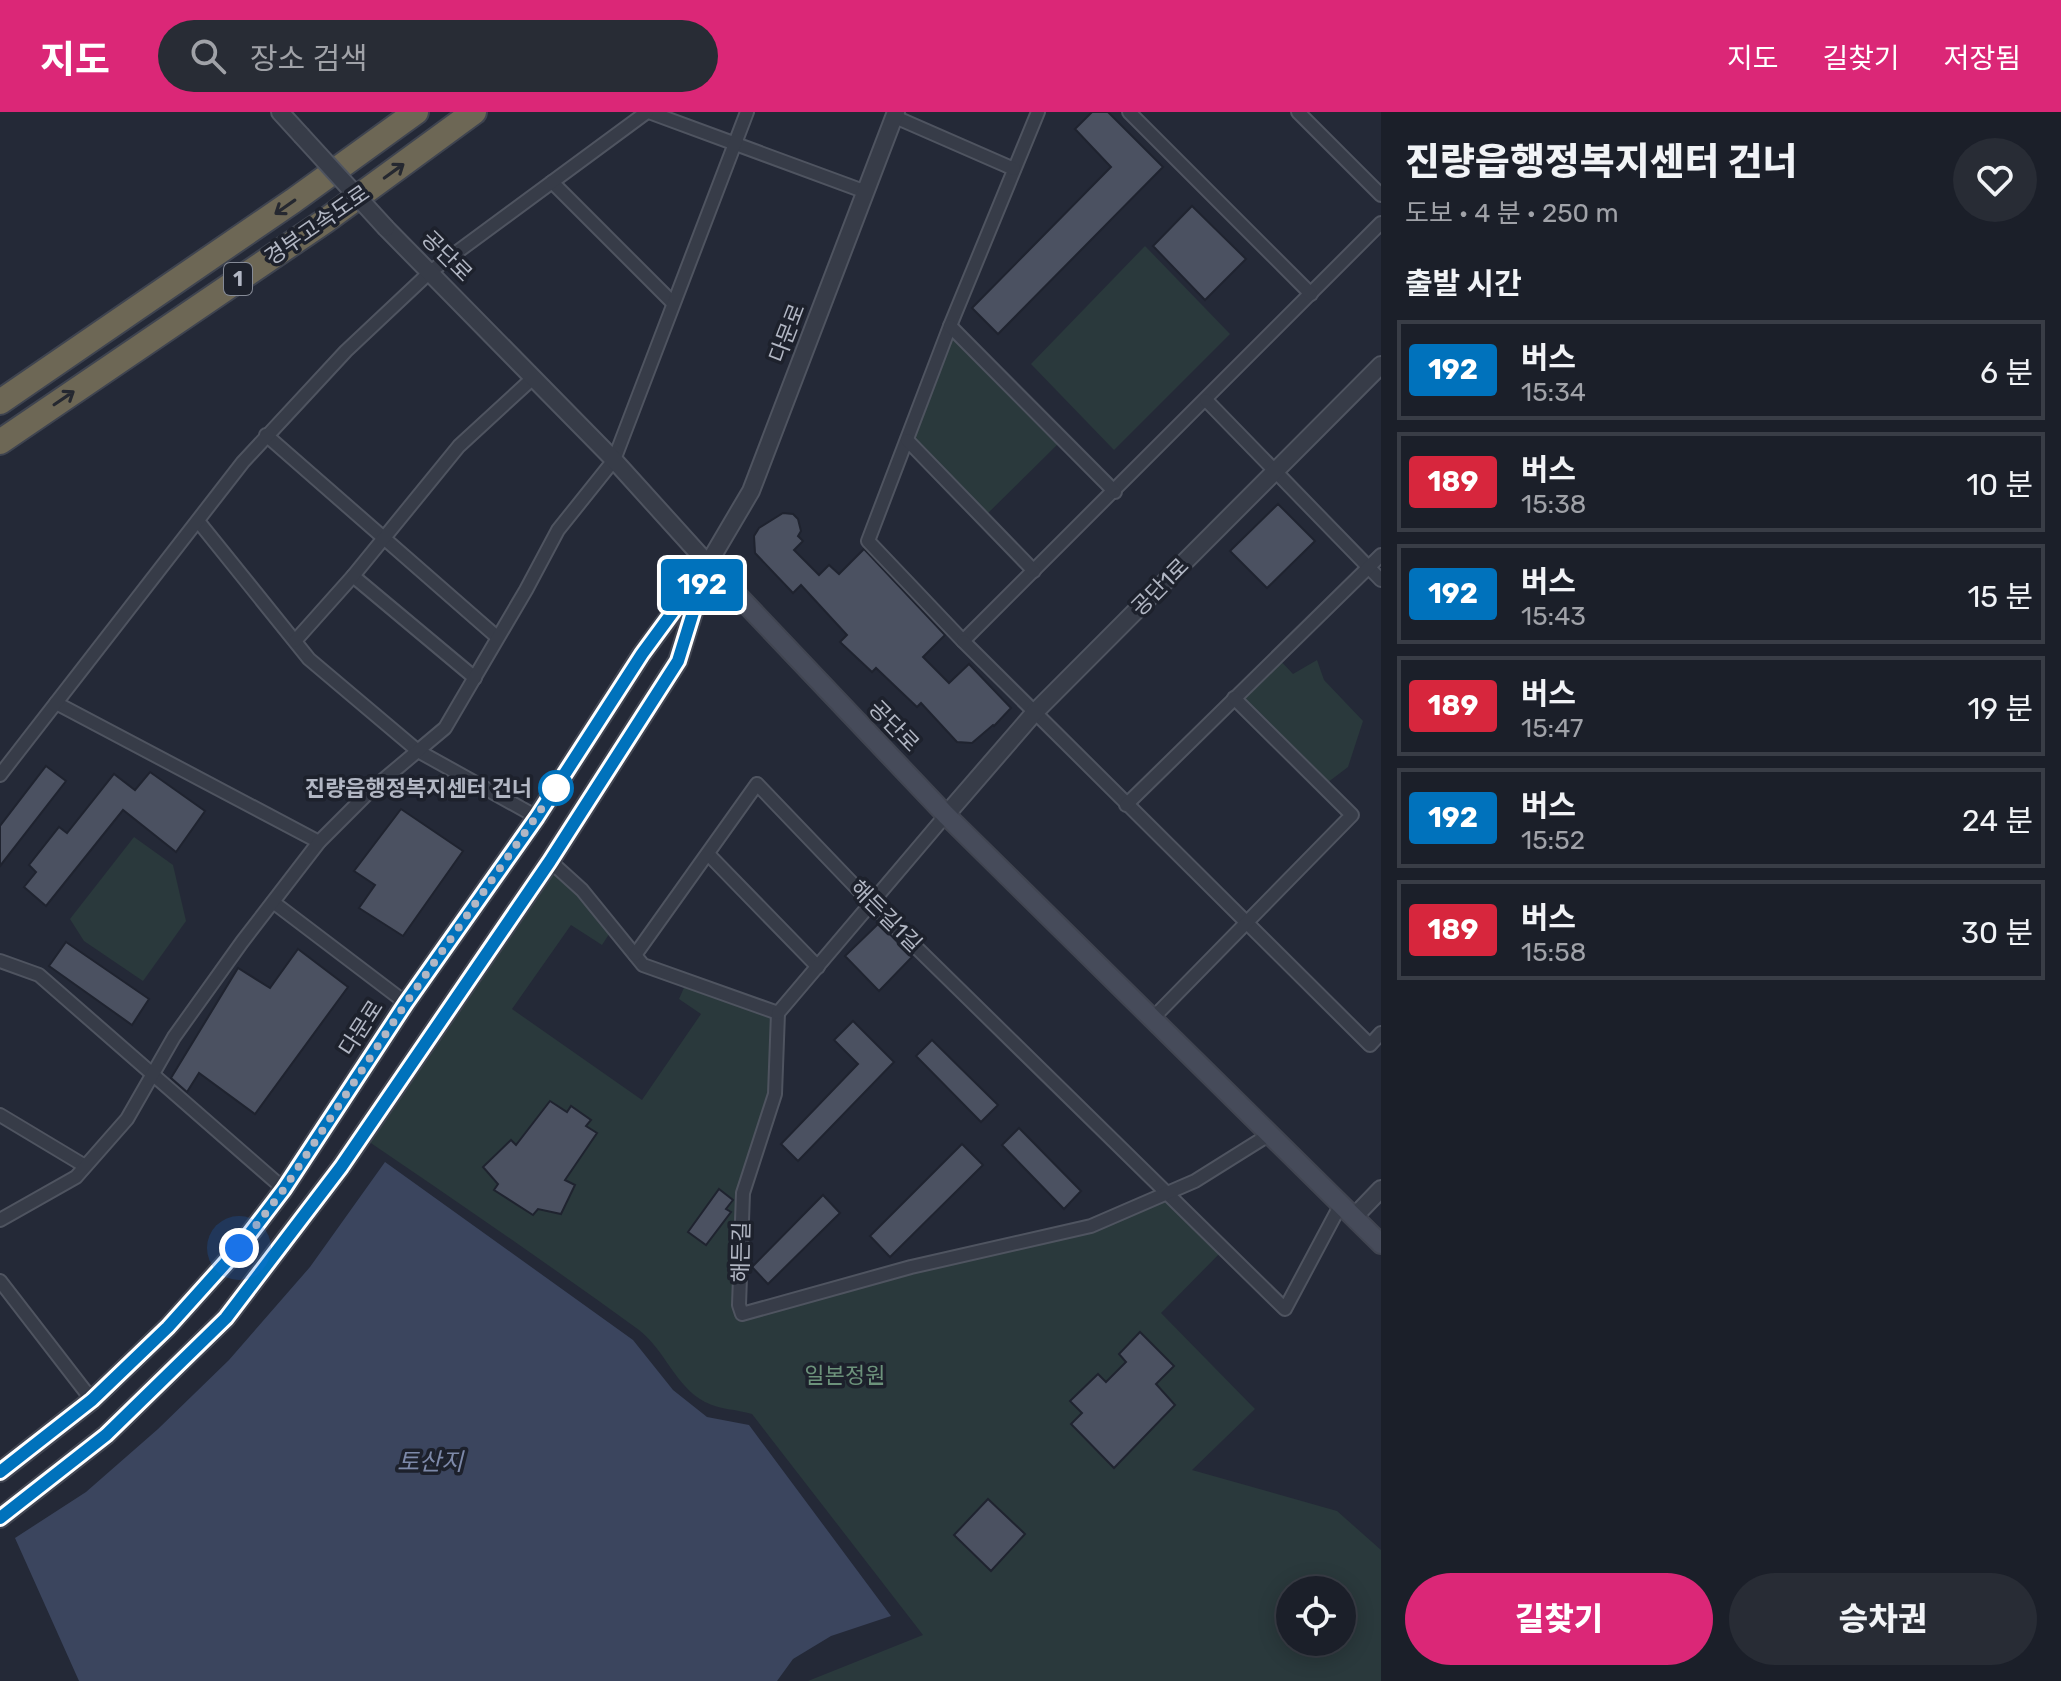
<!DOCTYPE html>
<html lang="ko">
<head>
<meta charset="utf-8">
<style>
	:root { --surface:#1b1f29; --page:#282c35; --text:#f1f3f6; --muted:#a0a2a8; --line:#393d46; --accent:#db2777 }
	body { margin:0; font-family:Rubik,"Noto Sans KR",sans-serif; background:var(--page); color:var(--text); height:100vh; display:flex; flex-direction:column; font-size:30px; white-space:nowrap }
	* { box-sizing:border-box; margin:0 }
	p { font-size:26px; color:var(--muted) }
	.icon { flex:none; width:44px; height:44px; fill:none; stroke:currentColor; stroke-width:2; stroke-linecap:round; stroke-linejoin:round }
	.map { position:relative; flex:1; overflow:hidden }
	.drawer { display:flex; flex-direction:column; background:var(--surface); width:680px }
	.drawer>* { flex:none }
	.badge { padding:0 16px; border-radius:6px; font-size:28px; line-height:52px }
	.tools { position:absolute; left:1276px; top:1464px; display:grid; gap:16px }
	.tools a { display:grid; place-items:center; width:80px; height:80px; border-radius:50%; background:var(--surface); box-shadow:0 4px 20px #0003,0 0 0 2px var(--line); font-size:40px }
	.you { position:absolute; width:40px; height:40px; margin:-20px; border:6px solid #fff; border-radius:50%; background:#1a73e8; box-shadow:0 0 0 12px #1a73e833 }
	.map>.badge { position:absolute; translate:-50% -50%; box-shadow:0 0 0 4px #fff }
	h2 { padding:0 24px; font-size:30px; line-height:72px }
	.round { display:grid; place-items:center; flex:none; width:84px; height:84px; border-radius:42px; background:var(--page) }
	.headline { display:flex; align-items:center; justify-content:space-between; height:136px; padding:0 24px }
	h1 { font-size:38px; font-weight:800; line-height:60px }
	.cta { display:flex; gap:16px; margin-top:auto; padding:16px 24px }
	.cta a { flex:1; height:92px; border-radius:48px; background:var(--accent); color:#fff; font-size:32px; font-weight:800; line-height:92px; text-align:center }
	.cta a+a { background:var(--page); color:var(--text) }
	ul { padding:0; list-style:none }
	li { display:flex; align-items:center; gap:24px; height:100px; margin:0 16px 12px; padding:0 8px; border:4px solid var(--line); border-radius:0px }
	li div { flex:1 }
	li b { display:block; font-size:30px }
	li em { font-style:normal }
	li .badge { min-width:88px; font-weight:700; text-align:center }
	header { display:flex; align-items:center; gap:48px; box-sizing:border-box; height:112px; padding:0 40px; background:var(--accent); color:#fff }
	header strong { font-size:38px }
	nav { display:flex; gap:44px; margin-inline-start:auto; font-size:28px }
	.search { width:560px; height:72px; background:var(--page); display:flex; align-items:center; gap:20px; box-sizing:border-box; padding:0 28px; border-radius:44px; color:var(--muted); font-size:30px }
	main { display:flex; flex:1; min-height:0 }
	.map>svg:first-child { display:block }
	.green { fill:#2a393c; fill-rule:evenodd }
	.water { fill:#3b455e }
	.building { fill:#4b5161; stroke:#1f232f; stroke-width:2 }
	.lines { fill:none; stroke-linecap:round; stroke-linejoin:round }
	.minor-casing { stroke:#4f5460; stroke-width:16 }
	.tertiary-casing { stroke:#4f5460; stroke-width:20 }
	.secondary-casing { stroke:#414551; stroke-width:22 }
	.motorway-casing { stroke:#3f4450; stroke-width:28 }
	.minor { stroke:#373c48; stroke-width:12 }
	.tertiary { stroke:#373c48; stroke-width:16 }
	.secondary { stroke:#464b5a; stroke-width:18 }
	.motorway { stroke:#6d6755; stroke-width:24 }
	.tertiary-bridge-casing { stroke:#4f5460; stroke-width:20; stroke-linecap:butt }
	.tertiary-bridge { stroke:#373c48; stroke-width:16 }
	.oneway { stroke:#252830 }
	.line-casing { stroke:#fff; stroke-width:18 }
	.line { stroke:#0072bc; stroke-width:12 }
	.walk { stroke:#b2b7c4; stroke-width:8; stroke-dasharray:0 14.4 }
	.stop-dot { fill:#fff; stroke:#0072bc; stroke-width:4 }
	.labels { text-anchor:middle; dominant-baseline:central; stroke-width:7; stroke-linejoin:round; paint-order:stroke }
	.shield { fill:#1d212c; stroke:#858a96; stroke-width:2 }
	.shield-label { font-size:20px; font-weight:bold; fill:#b2b7c4 }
	.street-label { font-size:22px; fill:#b2b7c4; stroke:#1d212c }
	.stop-label { font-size:22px; font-weight:bold; fill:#b2b7c4; stroke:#1d212c; text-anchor:end }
	.park-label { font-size:22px; fill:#6c927b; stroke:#1d212c }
	.water-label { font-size:24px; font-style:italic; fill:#7d89a9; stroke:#1d212c }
</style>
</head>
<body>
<header>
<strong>지도</strong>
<div class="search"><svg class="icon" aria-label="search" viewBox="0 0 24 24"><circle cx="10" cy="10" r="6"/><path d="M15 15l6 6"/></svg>장소 검색</div>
<nav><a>지도</a><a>길찾기</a><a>저장됨</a></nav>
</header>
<main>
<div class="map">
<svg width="1381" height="1569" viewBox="0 0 1381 1569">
	<rect width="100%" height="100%" fill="#242937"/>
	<g class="green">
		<polygon points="1145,134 1230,222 1114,338 1031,252"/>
		<polygon points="950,214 1063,327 983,406 907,328"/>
		<polygon points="1277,545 1293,562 1317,548 1324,568 1363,609 1348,655 1323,674 1234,586"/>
		<polygon points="134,725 173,753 186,809 143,869 84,829 70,807"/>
		<path d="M550,749L613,816L602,833L571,813L512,897L642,988L701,902L679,887L687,869L778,901L775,982L743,1081L742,1202L1091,1114L1167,1081L1224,1137L1161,1201L1255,1297L1192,1358L1337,1399L1381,1438V1569H808L923,1523L752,1302C736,1297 720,1298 705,1290C675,1274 665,1238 639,1218C548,1152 455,1088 362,1025ZM1290,1478H1342V1530H1290Z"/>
	</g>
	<polygon class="water" points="385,1050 633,1228 673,1278 707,1305 749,1313 891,1504 831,1524 793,1547 777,1569 79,1569 15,1426 86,1380 158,1317 229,1248 310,1155"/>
	<g class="building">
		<polygon points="1092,0 1108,0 1163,55 998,222 972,196 1111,55 1075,17"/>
		<polygon points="1192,94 1246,147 1205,188 1153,134"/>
		<polygon points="1278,392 1315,429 1267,476 1230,439"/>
		<polygon points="783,401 793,402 798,407 801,419 798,424 803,429 794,438 819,463 829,453 839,462 864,437 945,523 923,545 949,571 969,552 1011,596 994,614 993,613 972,631 957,630 921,591 917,595 876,556 872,560 840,530 847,523 801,473 793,481 755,441 754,424 759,416"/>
		<polygon points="46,654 66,669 0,754 0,714"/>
		<polygon points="150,660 205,699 176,740 123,698 46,794 24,775 36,760 29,753 59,715 67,721 114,662 135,678"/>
		<polygon points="401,697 463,739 403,824 359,796 375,773 354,759"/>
		<polygon points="879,811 912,845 879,879 845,844"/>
		<polygon points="66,830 149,887 132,913 49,854"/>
		<polygon points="298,837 348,875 255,1002 199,961 187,980 171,966 238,856 270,876"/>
		<polygon points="853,909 894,950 798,1049 781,1032 858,952 834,928"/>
		<polygon points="932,928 998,993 981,1010 916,944"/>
		<polygon points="550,989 567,1000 571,994 591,1008 586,1014 597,1021 565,1068 575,1073 561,1102 538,1097 533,1103 494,1078 498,1072 483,1055 511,1028 516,1033"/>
		<polygon points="1019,1016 1081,1079 1064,1097 1002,1033"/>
		<polygon points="962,1032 983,1053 890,1145 870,1124"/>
		<polygon points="719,1077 733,1088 726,1097 731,1100 706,1133 688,1120"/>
		<polygon points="823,1083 840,1101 768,1172 752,1155"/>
		<polygon points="1140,1220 1174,1254 1156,1272 1175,1293 1114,1356 1071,1312 1082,1301 1070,1289 1098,1262 1106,1270 1126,1250 1119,1242"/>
		<polygon points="988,1387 1025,1422 991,1459 954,1423"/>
	</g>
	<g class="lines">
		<defs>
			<g id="minor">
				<polyline points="649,0 866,80"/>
				<polyline points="1038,0 950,214 868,429 963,529 1381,111"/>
				<polyline points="1129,0 1311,182"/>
				<polyline points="1298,0 1381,83"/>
				<polyline points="895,5 1014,57"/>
				<polyline points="552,70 673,191"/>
				<polyline points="950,214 1115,380"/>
				<polyline points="1206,288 1381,468"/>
				<polyline points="266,323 497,525"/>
				<polyline points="907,328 1034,459"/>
				<polyline points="198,409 309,547 418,639 537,705"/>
				<polyline points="353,464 475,566"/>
				<polyline points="295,529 353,464 459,334 533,266"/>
				<polyline points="963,529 1370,933 1381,921"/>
				<polyline points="56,591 319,730"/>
				<polyline points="0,663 243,350 346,239 430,160 647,0"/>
				<polyline points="1126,693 1381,443"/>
				<polyline points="708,742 818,855"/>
				<polyline points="550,749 582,778 643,853 778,901"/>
				<polyline points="273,790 406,891"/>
				<polyline points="635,843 757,672 872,792 1285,1197 1341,1092"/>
				<polyline points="0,849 39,863 284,1077"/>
				<polyline points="778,901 775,982 743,1081 739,1193 742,1202 911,1155 1091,1114 1195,1069 1270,1022"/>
				<polyline points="778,901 946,703"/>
				<polyline points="1153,906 1352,703 1234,586"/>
				<polyline points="0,1003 85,1054"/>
				<polyline points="0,1108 76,1065 127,1007 174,925 242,830 319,730 370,679 445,616 526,478 558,418 614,348 747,0"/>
				<polyline points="0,1169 92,1288"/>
			</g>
			<g id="tertiary">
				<polyline points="280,0 301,23"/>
				<polyline points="386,116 614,348 708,452 751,379 896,0"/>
				<polyline points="946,703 1035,600 1381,253"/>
				<polyline points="1354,1105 1381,1077"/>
			</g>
			<g id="secondary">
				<polyline points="708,452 946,703 1381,1132"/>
				<polyline points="0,1360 92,1288 168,1215 239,1136 284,1077 406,891 537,705 642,542 700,464"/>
				<polyline points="0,1406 106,1323 226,1206 341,1055 550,749 678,549 708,452"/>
			</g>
			<g id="motorway">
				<polyline points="0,290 293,89 416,0"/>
				<polyline points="0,330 325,109 474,0"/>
			</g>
		</defs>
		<use href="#minor" class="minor-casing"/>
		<use href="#tertiary" class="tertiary-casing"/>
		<use href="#secondary" class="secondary-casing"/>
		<use href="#motorway" class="motorway-casing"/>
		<use href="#minor" class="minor"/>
		<use href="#tertiary" class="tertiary"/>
		<use href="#secondary" class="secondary"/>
		<use href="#motorway" class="motorway"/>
		<defs>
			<polyline id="tertiary-bridge" points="301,23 386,116"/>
		</defs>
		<use href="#tertiary-bridge" class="tertiary-bridge-casing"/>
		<use href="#tertiary-bridge" class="tertiary-bridge"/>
	</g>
	<defs><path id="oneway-shaft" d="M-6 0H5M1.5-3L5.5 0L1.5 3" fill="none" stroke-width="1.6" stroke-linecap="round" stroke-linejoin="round" transform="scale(2)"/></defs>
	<g class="oneway">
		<use href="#oneway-shaft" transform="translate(394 59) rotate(-36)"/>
		<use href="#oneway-shaft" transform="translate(285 95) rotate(145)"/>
		<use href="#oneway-shaft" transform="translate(64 286) rotate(-34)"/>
	</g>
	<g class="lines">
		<defs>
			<polyline id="line" points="0,1360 92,1288 168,1215 239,1136 284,1077 406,891 537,705 642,542 708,452 678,549 550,749 341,1055 226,1206 106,1323 0,1406"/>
		</defs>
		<use href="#line" class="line-casing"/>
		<use href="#line" class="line"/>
		<polyline class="walk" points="239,1136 284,1077 406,891 556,676"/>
	</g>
	<circle class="stop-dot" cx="556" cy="676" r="16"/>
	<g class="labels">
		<rect class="shield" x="224" y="151" width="28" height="32" rx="6"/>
		<g class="shield-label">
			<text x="238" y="167">1</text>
		</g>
		<g class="street-label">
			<text transform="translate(317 113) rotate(-35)">경부고속도로</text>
			<text transform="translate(447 144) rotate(45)">공단로</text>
			<text transform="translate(787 221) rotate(-69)">다문로</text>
			<text transform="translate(1160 475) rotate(-45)">공단1로</text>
			<text transform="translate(894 614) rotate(46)">공단로</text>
			<text transform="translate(886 804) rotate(45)">해든길1길</text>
			<text transform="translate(361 916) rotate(-57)">다문로</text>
			<text transform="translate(741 1140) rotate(-89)">해든길</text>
		</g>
		<g class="stop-label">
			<text x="532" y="676">진량읍행정복지센터 건너</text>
		</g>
		<g class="park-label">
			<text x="845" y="1263">일본정원</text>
		</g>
		<g class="water-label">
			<text x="430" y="1350">토산지</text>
		</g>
	</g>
</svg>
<div class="tools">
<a><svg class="icon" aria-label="locate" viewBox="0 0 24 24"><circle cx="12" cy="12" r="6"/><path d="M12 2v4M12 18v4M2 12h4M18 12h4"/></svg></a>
</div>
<div class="you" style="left:239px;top:1136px"></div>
<b class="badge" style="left:702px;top:473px;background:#0072bc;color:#fff">192</b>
</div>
<section class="drawer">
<div class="headline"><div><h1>진량읍행정복지센터 건너</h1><p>도보 · 4 분 · 250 m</p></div><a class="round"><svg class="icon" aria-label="heart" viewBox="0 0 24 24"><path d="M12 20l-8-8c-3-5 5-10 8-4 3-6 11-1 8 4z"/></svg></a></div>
<h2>출발 시간</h2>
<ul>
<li><span class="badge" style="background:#0072bc;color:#fff">192</span><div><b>버스</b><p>15:34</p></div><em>6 분</em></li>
<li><span class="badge" style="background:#d7263d;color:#fff">189</span><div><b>버스</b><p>15:38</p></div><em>10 분</em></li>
<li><span class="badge" style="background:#0072bc;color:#fff">192</span><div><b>버스</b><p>15:43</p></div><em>15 분</em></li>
<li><span class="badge" style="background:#d7263d;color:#fff">189</span><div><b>버스</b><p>15:47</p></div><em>19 분</em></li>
<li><span class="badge" style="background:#0072bc;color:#fff">192</span><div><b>버스</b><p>15:52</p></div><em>24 분</em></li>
<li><span class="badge" style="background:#d7263d;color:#fff">189</span><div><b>버스</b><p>15:58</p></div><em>30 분</em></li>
</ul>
<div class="cta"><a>길찾기</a><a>승차권</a></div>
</section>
</main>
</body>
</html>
